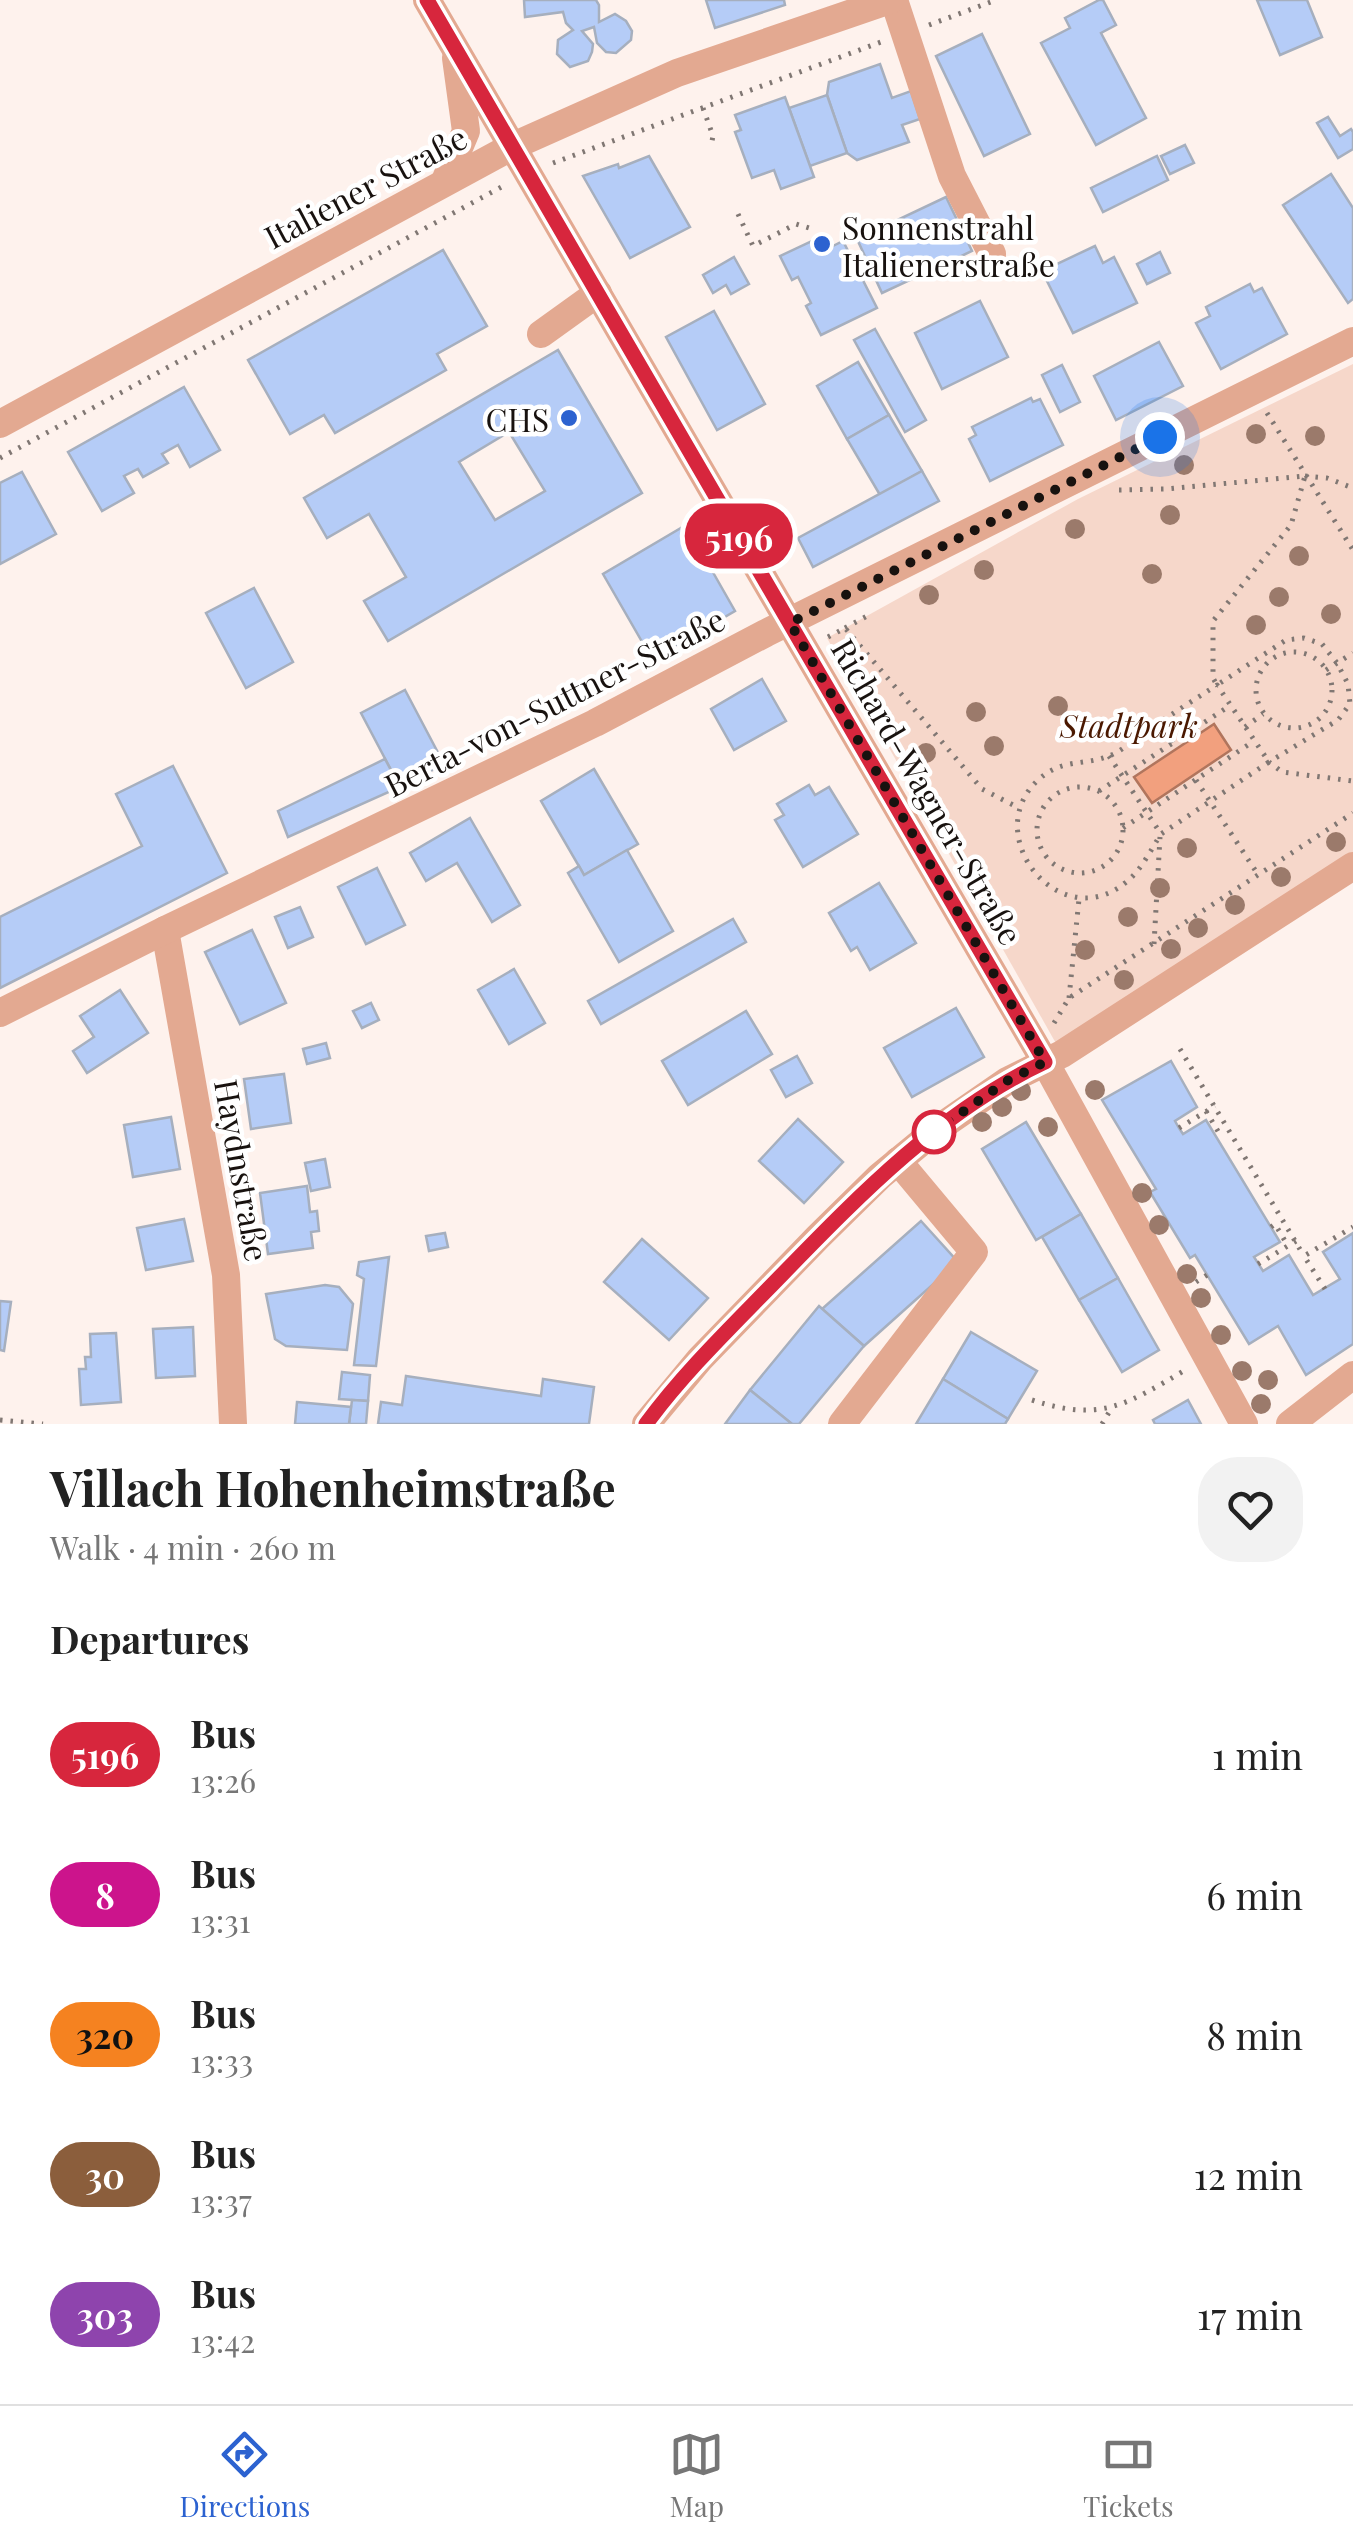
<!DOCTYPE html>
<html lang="en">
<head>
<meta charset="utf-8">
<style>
	:root { --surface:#fff; --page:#f2f2f2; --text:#222; --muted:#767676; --line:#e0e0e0; --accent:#2c62d0 }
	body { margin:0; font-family:"Playfair Display",serif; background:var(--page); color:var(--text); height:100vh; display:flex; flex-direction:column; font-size:38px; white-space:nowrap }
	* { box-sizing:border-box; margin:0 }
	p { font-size:32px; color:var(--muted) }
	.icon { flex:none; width:55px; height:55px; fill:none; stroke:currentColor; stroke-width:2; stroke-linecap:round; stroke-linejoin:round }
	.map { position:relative; height:1424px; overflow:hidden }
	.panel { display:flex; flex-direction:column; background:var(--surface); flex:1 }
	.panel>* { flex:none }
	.badge { padding:0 20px; border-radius:32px; font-size:35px; line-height:65px }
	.you { position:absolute; width:50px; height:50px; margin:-25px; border:8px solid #fff; border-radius:50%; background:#1a73e8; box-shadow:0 0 0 15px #1a73e833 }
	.map>.badge { position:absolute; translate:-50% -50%; box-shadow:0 0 0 5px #fff }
	h2 { padding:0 50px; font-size:38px; line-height:90px }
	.round { display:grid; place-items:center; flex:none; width:105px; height:105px; border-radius:40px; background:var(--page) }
	.summary { display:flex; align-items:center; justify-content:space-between; height:170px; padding:0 50px }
	h1 { font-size:48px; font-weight:700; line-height:75px }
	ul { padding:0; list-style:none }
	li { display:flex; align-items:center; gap:30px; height:140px; padding:0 50px }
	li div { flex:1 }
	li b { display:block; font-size:38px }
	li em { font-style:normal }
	li .badge { min-width:110px; font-weight:700; text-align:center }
	.menu { display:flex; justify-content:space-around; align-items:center; height:140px; border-top:2px solid var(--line); background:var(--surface); font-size:28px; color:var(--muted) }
	.menu a { display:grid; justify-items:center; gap:5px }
	.menu .active { color:var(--accent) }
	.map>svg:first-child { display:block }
	.green { fill:#f6d7ca }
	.water { fill:#f2a07e; stroke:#b1755d; stroke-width:2.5 }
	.building { fill:#b5ccf7; stroke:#a6afbe; stroke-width:2.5; fill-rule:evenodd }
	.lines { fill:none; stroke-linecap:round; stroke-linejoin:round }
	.path { stroke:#807773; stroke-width:5; stroke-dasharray:2.5 8; stroke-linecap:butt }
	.minor { stroke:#e3a991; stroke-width:28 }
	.tree { fill:#9b7a6b }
	.line-casing { stroke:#fff; stroke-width:22 }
	.line { stroke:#d7263d; stroke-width:15 }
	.walk { stroke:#18120f; stroke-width:10; stroke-dasharray:0 18 }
	.poi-dot { fill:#2c62d0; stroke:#fff; stroke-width:4 }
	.stop-dot { fill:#fff; stroke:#d7263d; stroke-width:5 }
	.labels { text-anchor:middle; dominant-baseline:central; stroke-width:9; stroke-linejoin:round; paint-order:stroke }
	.street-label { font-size:32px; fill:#18120f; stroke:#fff }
	.poi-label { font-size:32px; fill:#18120f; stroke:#fff; text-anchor:start }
	.park-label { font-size:32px; font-style:italic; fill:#4a1800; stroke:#fff }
</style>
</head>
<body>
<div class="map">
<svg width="1353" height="1424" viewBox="0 0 1353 1424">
	<rect width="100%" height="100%" fill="#fef2ed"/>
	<polygon class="green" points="1353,364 1353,866 1062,1054 827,638 1078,499"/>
	<polygon class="water" points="1214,724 1231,750 1152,803 1134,777"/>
	<g class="building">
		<polygon points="524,0 596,0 599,5 599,22 615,14 626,21 632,31 631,40 616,53 606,52 597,43 594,27 582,31 593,44 592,52 588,61 570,67 557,54 558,40 573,30 566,23 563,12 525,17"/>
		<polygon points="706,0 784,0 785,5 715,28"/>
		<polygon points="1099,0 1103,0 1116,25 1101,33 1146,118 1096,145 1041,43 1070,28 1065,18"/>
		<polygon points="1257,0 1307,0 1322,37 1280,55"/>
		<polygon points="982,34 1030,134 984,156 936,56"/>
		<polygon points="880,64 892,98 911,91 920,119 902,125 909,142 857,160 847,153 827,95 829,82"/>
		<polygon points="827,95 847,153 810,166 789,108"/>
		<polygon points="785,97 814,177 781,189 774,170 752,178 735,132 741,130 735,115"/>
		<polygon points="1328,117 1340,136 1351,129 1353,132 1353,149 1338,158 1317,123"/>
		<polygon points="1185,145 1194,163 1170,174 1161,156"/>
		<polygon points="649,156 690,227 630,258 583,176 618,164 619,168"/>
		<polygon points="1157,156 1168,180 1103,212 1091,188"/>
		<polygon points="1331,174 1353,208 1353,299 1348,303 1283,205"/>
		<polygon points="946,197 972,251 882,293 857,239"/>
		<polygon points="816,239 833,246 843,241 877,308 821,335 806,306 811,303 798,277 792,280 780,256"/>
		<polygon points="1095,246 1103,263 1114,257 1137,303 1073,333 1042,271"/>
		<polygon points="443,250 487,326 437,354 446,370 335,433 324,415 290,434 248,360"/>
		<polygon points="1160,252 1170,273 1147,284 1137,264"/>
		<polygon points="734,257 749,284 731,294 726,285 713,293 703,275"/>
		<polygon points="1250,284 1254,292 1262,288 1287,334 1221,369 1196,323 1210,316 1206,307"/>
		<polygon points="980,301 1008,357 942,389 915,333"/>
		<polygon points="714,311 765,404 717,430 666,337"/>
		<polygon points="875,329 926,420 905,432 854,340"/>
		<polygon points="1159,342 1183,386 1116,420 1094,376"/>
		<path d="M558,350L642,493L388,641L364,601L406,577L369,514L327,538L304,498ZM509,432L545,491L495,520L459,462Z"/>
		<polygon points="858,362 889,415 847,439 817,386"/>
		<polygon points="1062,365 1080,402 1060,412 1042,375"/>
		<polygon points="184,387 220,450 190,467 178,445 162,454 168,463 143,477 138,469 124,476 134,493 102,511 68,452"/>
		<polygon points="1031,398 1033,402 1040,399 1063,445 990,481 969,439 976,435 972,427"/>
		<polygon points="889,415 922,471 880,495 847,439"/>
		<polygon points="922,471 939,501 813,567 798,538"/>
		<polygon points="22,472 56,534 0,564 0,483"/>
		<polygon points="686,525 735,611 652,659 603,574"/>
		<polygon points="254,588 293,662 246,688 206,613"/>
		<polygon points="762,679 786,721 734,750 711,709"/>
		<polygon points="405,690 444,764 400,787 361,713"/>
		<polygon points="385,759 400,787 288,837 278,811"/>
		<polygon points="173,766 227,873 0,988 0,917 142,846 116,794"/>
		<polygon points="594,769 638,844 584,875 541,801"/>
		<polygon points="809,785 815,795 829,787 858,834 803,867 775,820 784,815 777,804"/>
		<polygon points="470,818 520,905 492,922 457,863 426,881 410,853"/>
		<polygon points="627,850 673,931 619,962 568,873 579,866 584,875"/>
		<polygon points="377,868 405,925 366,944 338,887"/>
		<polygon points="879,883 916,943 870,970 857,947 851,951 829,913"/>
		<polygon points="300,907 313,937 288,948 275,917"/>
		<polygon points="733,919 746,942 601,1024 588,1001"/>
		<polygon points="252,930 286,1003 240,1024 205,952"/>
		<polygon points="514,969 545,1023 509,1044 478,990"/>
		<polygon points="120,990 148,1033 87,1073 73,1051 94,1037 80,1016"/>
		<polygon points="371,1003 379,1020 362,1028 353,1011"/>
		<polygon points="956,1008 984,1057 912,1097 884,1048"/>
		<polygon points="746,1011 772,1054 688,1105 662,1061"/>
		<polygon points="326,1043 330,1058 307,1064 303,1049"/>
		<polygon points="797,1056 812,1083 786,1097 771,1070"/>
		<polygon points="1171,1061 1197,1107 1175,1121 1179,1128 1183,1134 1206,1120 1280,1242 1254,1257 1263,1271 1289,1255 1313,1295 1340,1279 1323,1252 1353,1233 1353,1344 1306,1375 1278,1326 1249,1344 1195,1255 1190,1258 1150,1192 1156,1189 1102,1100"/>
		<polygon points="284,1074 291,1123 251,1129 244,1079"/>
		<polygon points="171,1117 180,1169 133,1177 124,1125"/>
		<polygon points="798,1119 843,1162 804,1203 759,1161"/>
		<polygon points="1026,1122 1081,1214 1036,1240 982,1149"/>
		<polygon points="325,1159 330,1187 311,1191 305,1163"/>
		<polygon points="307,1186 310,1212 317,1211 319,1231 311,1232 313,1248 268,1254 260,1193"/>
		<polygon points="1081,1214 1118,1278 1079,1300 1042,1237"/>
		<polygon points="184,1219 193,1261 146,1270 137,1228"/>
		<polygon points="921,1221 958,1262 864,1346 822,1309"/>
		<polygon points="445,1233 448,1247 429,1251 426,1236"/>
		<polygon points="642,1239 708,1298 669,1340 604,1282"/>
		<polygon points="389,1257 376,1366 354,1365 364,1279 357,1275 359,1262"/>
		<polygon points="1118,1278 1159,1350 1122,1372 1079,1300"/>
		<polygon points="325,1285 339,1287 353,1304 347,1350 286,1346 275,1339 266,1294"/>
		<polygon points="0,1301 11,1302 4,1351 0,1350"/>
		<polygon points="819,1306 864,1346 799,1424 792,1424 750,1390"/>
		<polygon points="193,1327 195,1376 156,1378 153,1329"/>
		<polygon points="971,1332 1037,1371 1008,1419 943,1379"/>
		<polygon points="116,1333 121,1402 81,1405 79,1369 86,1369 85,1357 91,1357 90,1334"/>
		<polygon points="342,1372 370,1375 368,1401 339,1399"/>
		<polygon points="406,1376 541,1396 543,1379 594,1387 589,1424 378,1424 381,1402 402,1405"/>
		<polygon points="943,1379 1008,1419 1005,1424 916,1424"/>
		<polygon points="750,1390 792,1424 725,1424"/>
		<polygon points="352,1400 368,1401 366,1424 349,1424"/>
		<polygon points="1188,1400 1201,1424 1155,1424 1153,1420"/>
		<polygon points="297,1402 351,1407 349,1424 295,1424"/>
	</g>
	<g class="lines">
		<g class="path">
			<polyline points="929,25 996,0"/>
			<polyline points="703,108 713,136 711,146"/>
			<polyline points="553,163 881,42"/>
			<polyline points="738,214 753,246 796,224 809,228"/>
			<polyline points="1267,413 1353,550"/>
			<polyline points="0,458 507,184"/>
			<polyline points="1305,476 1327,478 1353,488"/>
			<polyline points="1119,490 1166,489 1305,476 1291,525 1213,621 1213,678 1217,685 1286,640 1304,638 1322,644 1337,663 1348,684 1350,704 1338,720 1269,762 1282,772 1353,781"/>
			<polyline points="845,628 869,615"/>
			<polyline points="828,637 845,628 982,789 1019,808"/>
			<circle cx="1294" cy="690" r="38"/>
			<polyline points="1326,670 1353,653"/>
			<polyline points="1160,723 1173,743"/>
			<polyline points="1245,727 1263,714"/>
			<path d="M1109,756L1161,834L1269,762L1217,685C1192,701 1166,718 1141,735C1131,742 1120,752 1109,756C1084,766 1062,758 1038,780C979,835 1059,936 1125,883C1141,871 1150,851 1161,834"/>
			<polyline points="1196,780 1259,876"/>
			<circle cx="1080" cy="830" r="43"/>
			<polyline points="1099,791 1231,705"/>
			<polyline points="1123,828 1254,741"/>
			<polyline points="1154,944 1160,837"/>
			<polyline points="1069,998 1079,899"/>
			<polyline points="1054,1023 1069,998 1353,813"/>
			<polyline points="1180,1049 1304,1256"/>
			<polyline points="1206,1111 1219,1133 1215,1136"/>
			<polyline points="1179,1128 1215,1106"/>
			<polyline points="1271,1227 1275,1224 1288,1246"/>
			<polyline points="1258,1264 1296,1241"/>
			<polyline points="1196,1282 1207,1275"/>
			<polyline points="1325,1289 1304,1256 1353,1227"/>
			<path d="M1032,1400C1102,1423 1127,1404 1187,1369"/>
			<polyline points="0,1420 43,1424"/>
			<polyline points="1102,1424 1111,1409"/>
		</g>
		<g class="minor">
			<polyline points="427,0 1045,1062 1244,1424"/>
			<polyline points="894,0 952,176 992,254"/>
			<polyline points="445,181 466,131 456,58"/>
			<polyline points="541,334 598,293"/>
			<polyline points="0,424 513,146 677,73 890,0"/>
			<polyline points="165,930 226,1275 233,1424"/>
			<polyline points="0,1013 165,930 595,723 766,633 1353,341"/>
			<polyline points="646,1424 700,1359 818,1237 880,1176 936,1130 1007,1081 1062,1054 1353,866"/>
			<polyline points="842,1424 974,1252 898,1161"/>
			<polyline points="1290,1424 1353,1375"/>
		</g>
	</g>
	<g class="tree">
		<circle cx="1256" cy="434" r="10"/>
		<circle cx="1315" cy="436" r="10"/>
		<circle cx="1184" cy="465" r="10"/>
		<circle cx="1170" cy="515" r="10"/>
		<circle cx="1075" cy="529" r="10"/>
		<circle cx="1299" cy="556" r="10"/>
		<circle cx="984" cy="570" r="10"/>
		<circle cx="1152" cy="574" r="10"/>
		<circle cx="929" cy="595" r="10"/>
		<circle cx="1279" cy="597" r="10"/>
		<circle cx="1331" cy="614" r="10"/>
		<circle cx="1256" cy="625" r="10"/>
		<circle cx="1058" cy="706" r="10"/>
		<circle cx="976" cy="712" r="10"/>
		<circle cx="994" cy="746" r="10"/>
		<circle cx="926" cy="753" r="10"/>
		<circle cx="1336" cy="842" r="10"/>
		<circle cx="1187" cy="848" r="10"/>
		<circle cx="1281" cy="877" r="10"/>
		<circle cx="1160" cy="888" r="10"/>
		<circle cx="1235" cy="905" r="10"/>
		<circle cx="1128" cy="917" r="10"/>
		<circle cx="1198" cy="928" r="10"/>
		<circle cx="1171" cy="949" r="10"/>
		<circle cx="1085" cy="950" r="10"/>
		<circle cx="1124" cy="980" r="10"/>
		<circle cx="1095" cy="1090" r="10"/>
		<circle cx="1021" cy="1091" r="10"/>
		<circle cx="1002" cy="1107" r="10"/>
		<circle cx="982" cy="1122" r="10"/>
		<circle cx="1048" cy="1127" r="10"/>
		<circle cx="1142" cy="1193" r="10"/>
		<circle cx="1159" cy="1225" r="10"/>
		<circle cx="1187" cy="1274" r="10"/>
		<circle cx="1201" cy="1298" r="10"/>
		<circle cx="1221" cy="1335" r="10"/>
		<circle cx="1242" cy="1371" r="10"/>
		<circle cx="1268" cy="1380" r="10"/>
		<circle cx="1261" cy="1404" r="10"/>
	</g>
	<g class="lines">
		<defs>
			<path id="line" d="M427,0L1045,1062C936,1113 852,1203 769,1288C726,1332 682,1375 646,1424"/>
		</defs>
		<use href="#line" class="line-casing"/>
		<use href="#line" class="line"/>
		<polyline class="walk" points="934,1132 1007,1081 1045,1062 790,623 1160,437"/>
	</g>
	<g class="poi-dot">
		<circle cx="822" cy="244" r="10"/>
		<circle cx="569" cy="418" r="10"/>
	</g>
	<circle class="stop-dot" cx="934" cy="1132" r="20"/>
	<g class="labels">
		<g class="street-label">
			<text transform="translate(365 186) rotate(-28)">Italiener Straße</text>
			<text transform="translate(554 701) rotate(-27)">Berta-von-Suttner-Straße</text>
			<text transform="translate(928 791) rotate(60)">Richard-Wagner-Straße</text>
			<text transform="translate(243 1170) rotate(80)">Haydnstraße</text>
		</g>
		<g class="poi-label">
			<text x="842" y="226">Sonnenstrahl<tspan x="842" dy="37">Italienerstraße</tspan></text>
			<text x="549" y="418" text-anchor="end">CHS</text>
		</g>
		<g class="park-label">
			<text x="1129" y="724">Stadtpark</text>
		</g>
	</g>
</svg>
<div class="you" style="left:1160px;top:437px"></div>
<b class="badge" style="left:739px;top:536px;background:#d7263d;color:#fff">5196</b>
</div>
<section class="panel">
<div class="summary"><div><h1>Villach Hohenheimstraße</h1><p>Walk · 4 min · 260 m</p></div><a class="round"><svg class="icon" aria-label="heart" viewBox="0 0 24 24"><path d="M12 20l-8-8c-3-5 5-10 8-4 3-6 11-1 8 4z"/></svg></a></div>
<h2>Departures</h2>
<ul>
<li><span class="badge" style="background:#d7263d;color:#fff">5196</span><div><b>Bus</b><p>13:26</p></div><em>1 min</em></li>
<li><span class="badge" style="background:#cc148c;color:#fff">8</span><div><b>Bus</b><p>13:31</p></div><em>6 min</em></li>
<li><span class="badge" style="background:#f58220;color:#111">320</span><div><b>Bus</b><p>13:33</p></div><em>8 min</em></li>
<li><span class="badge" style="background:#8b5e3c;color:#fff">30</span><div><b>Bus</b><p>13:37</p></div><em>12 min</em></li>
<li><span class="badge" style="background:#8e44ad;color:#fff">303</span><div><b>Bus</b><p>13:42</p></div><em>17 min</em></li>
</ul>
</section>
<nav class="menu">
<a class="active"><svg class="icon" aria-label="directions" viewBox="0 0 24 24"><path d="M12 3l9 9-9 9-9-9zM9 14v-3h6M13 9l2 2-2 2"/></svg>Directions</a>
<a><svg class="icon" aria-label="map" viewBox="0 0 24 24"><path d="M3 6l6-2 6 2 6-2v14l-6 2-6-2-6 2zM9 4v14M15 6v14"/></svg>Map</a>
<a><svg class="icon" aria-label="tickets" viewBox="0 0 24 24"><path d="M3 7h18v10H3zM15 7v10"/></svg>Tickets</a>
</nav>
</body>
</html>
